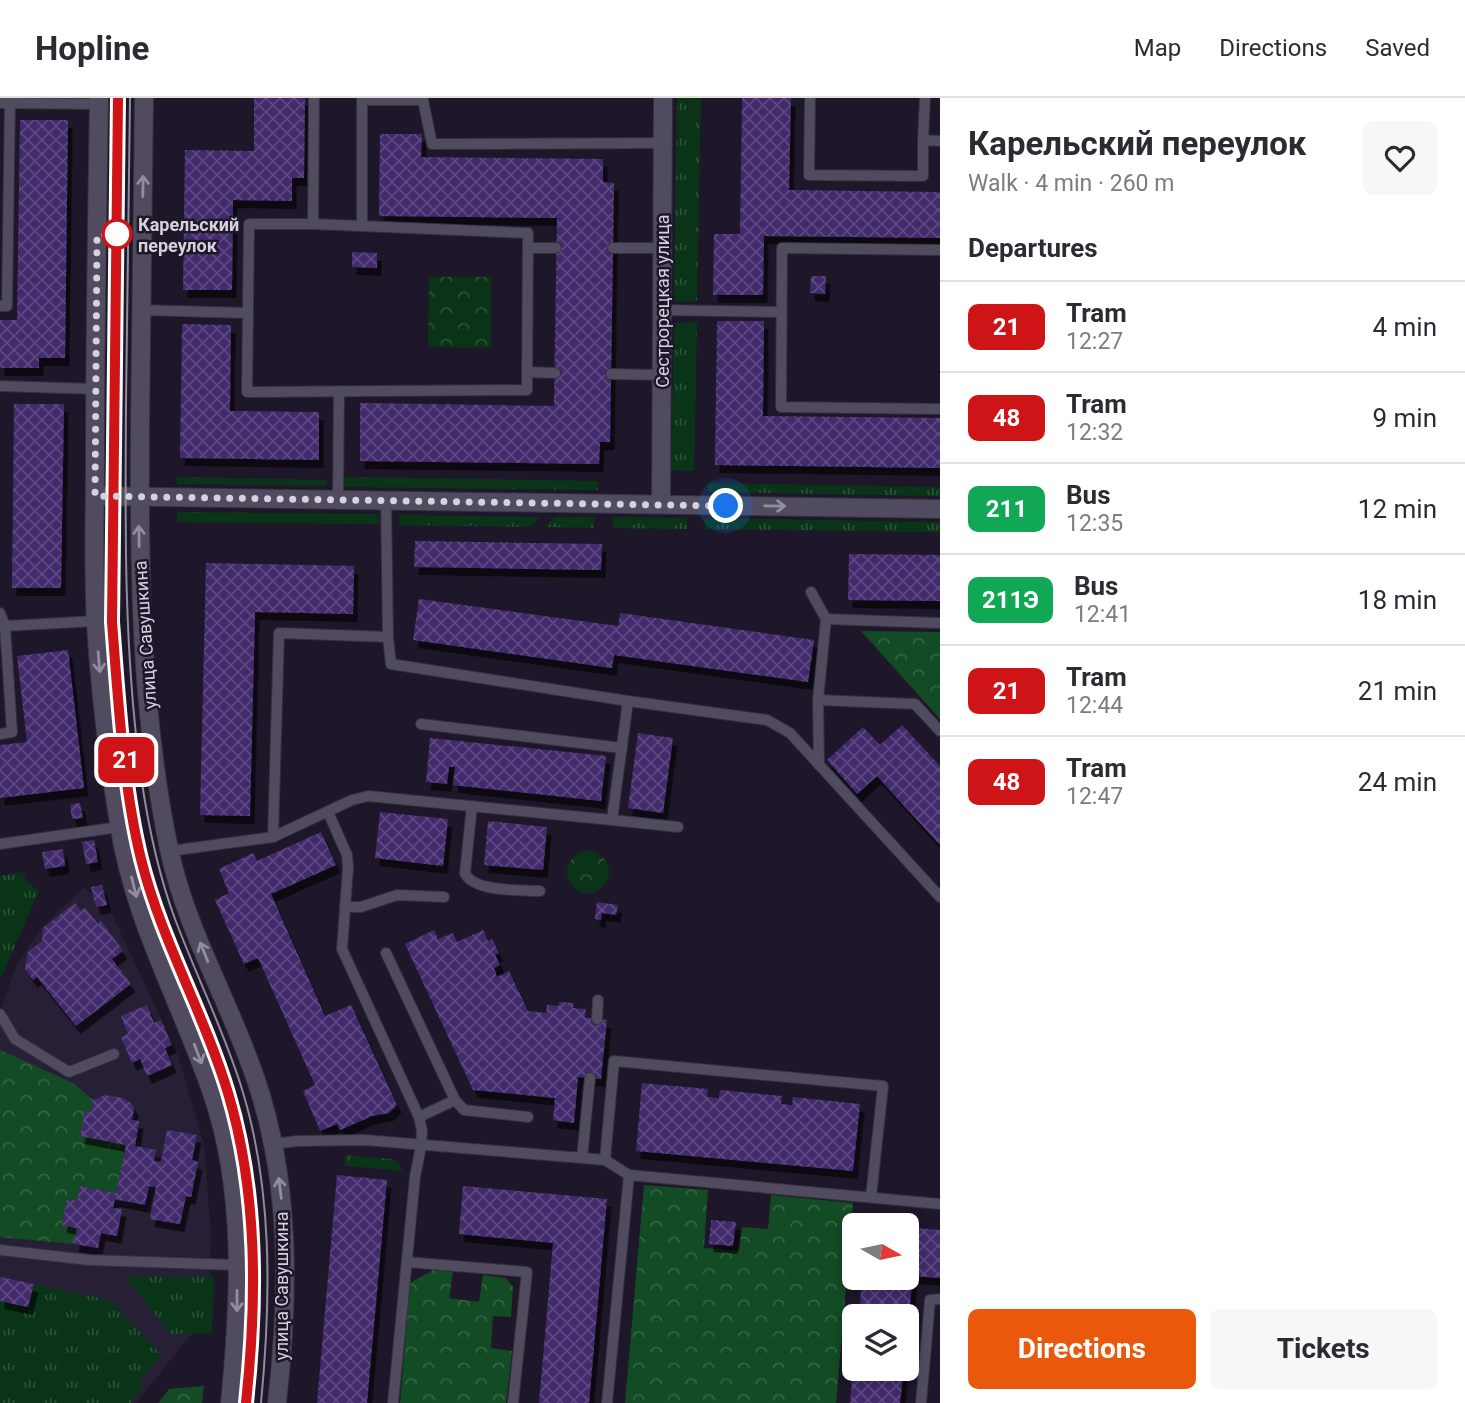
<!DOCTYPE html>
<html lang="en">
<head>
<meta charset="utf-8">
<style>
	:root { --surface:#fff; --page:#f7f7f7; --text:#2b2b33; --muted:#7c7c81; --line:#e1e1e2; --accent:#ea580c }
	body { margin:0; font-family:Roboto,sans-serif; background:var(--page); color:var(--text); height:100vh; display:flex; flex-direction:column; font-size:26px; white-space:nowrap }
	* { box-sizing:border-box; margin:0 }
	p { font-size:23px; color:var(--muted) }
	.icon { flex:none; width:38px; height:38px; fill:none; stroke:currentColor; stroke-width:2; stroke-linecap:round; stroke-linejoin:round }
	.map { position:relative; flex:1; overflow:hidden }
	.drawer { display:flex; flex-direction:column; background:var(--surface); width:525px }
	.drawer>* { flex:none }
	.badge { padding:0 14px; border-radius:10px; font-size:24px; line-height:46px }
	.needle { width:46px; rotate:99deg }
	.buttons { position:absolute; left:842px; top:1115px; display:grid; gap:14px }
	.buttons a { display:grid; place-items:center; width:77px; height:77px; border-radius:10px; background:var(--surface); box-shadow:0 4px 10px #0003; font-size:35px }
	.you { position:absolute; width:35px; height:35px; margin:-18px; border:5px solid #fff; border-radius:50%; background:#1a73e8; box-shadow:0 0 0 10px #1a73e833 }
	.map>.badge { position:absolute; translate:-50% -50%; box-shadow:0 0 0 4px #fff }
	h2 { padding:0 28px; font-size:26px; line-height:63px }
	.round { display:grid; place-items:center; flex:none; width:74px; height:74px; border-radius:10px; background:var(--page) }
	.overview { display:flex; align-items:center; justify-content:space-between; height:119px; padding:0 28px }
	h1 { font-size:33px; font-weight:700; line-height:52px }
	.cta { display:flex; gap:14px; margin-top:auto; padding:14px 28px }
	.cta a { flex:1; height:80px; border-radius:10px; background:var(--accent); color:#fff; font-size:28px; font-weight:700; line-height:80px; text-align:center }
	.cta a+a { background:var(--page); color:var(--text) }
	ul { padding:0; list-style:none }
	li { display:flex; align-items:center; gap:21px; height:91px; padding:0 28px; border-top:2px solid var(--line) }
	li div { flex:1 }
	li b { display:block; font-size:26px }
	li em { font-style:normal }
	li .badge { min-width:77px; font-weight:700; text-align:center }
	header { display:flex; align-items:center; gap:42px; box-sizing:border-box; height:98px; padding:0 35px; background:var(--surface); border-bottom:2px solid var(--line) }
	header strong { font-size:33px }
	nav { display:flex; gap:38px; margin-inline-start:auto; font-size:24px }
	main { display:flex; flex:1; min-height:0 }
	.map>svg:first-child { display:block }
	.built { fill:#271f36 }
	.grass { fill:url(#grass-tufts) }
	.forest { fill:url(#forest-crowns) }
	.park { fill:url(#park-crowns) }
	.building { fill:url(#building-cross-hatch); filter:url(#shadow) }
	.lines { fill:none; stroke-linecap:round; stroke-linejoin:round }
	.service-casing { stroke:#34313e; stroke-width:12 }
	.minor-casing { stroke:#34313e; stroke-width:20 }
	.tertiary-casing { stroke:#34313e; stroke-width:20 }
	.secondary-casing { stroke:#34313e; stroke-width:20 }
	.service { stroke:#514b60; stroke-width:10 }
	.minor { stroke:#514b60; stroke-width:18 }
	.tertiary { stroke:#514b60; stroke-width:18 }
	.secondary { stroke:#514b60; stroke-width:18 }
	.tram { stroke:#918c9b; stroke-width:2 }
	.oneway { stroke:#938e9f }
	.line-casing { stroke:#fff; stroke-width:16 }
	.line { stroke:#ce1417; stroke-width:10 }
	.walk { stroke:#d5d2de; stroke-width:7; stroke-dasharray:0 12.6 }
	.stop-dot { fill:#fff; stroke:#ce1417; stroke-width:3.5 }
	.labels { text-anchor:middle; dominant-baseline:central; stroke-width:5; stroke-linejoin:round; paint-order:stroke }
	.stop-label { font-size:18px; font-weight:bold; fill:#d5d2de; stroke:#1d1729; text-anchor:start }
	.street-label { font-size:18px; fill:#d5d2de; stroke:#1d1729 }
</style>
</head>
<body>
<header>
<strong>Hopline</strong>
<nav><a>Map</a><a>Directions</a><a>Saved</a></nav>
</header>
<main>
<div class="map">
<svg width="940" height="1305" viewBox="0 0 940 1305">
	<defs>
		<pattern id="grass-tufts" width="24" height="20" patternUnits="userSpaceOnUse" patternTransform="scale(1.75)"><rect width="24" height="20" fill="#0a3418"/><path d="M3 7l-1-3M5 7V3M7 7l1-3M15 17l-1-3M17 17v-4M19 17l1-3" fill="none" stroke="#2d5039"/></pattern>
		<pattern id="forest-crowns" width="20" height="18" patternUnits="userSpaceOnUse" patternTransform="scale(1.75)"><rect width="20" height="18" fill="#124b24"/><path d="M2 6a3 3 0 1 1 6 0M12 15a3 3 0 1 1 6 0" fill="none" stroke="#346443"/></pattern>
		<pattern id="park-crowns" width="20" height="18" patternUnits="userSpaceOnUse" patternTransform="scale(1.75)"><rect width="20" height="18" fill="#0a3418"/><path d="M2 6a3 3 0 1 1 6 0M12 15a3 3 0 1 1 6 0" fill="none" stroke="#2d5039"/></pattern>
		<pattern id="building-cross-hatch" width="8" height="8" patternUnits="userSpaceOnUse" patternTransform="scale(1.75)"><rect width="8" height="8" fill="#422b6c"/><path d="M0 0l8 8M0 8l8-8" fill="none" stroke="#5c4981"/></pattern>
		<filter id="shadow"><feDropShadow dx="4.5" dy="8" stdDeviation="0" flood-color="#0009"/></filter>
	</defs>
	<rect width="100%" height="100%" fill="#1d1729"/>
	<polygon class="built" points="84,789 111,814 178,957 204,1047 211,1138 209,1214 136,1305 0,1305 0,913 17,866 42,829"/>
	<g class="grass">
		<polygon points="677,0 701,0 697,203 674,204"/>
		<polygon points="697,224 694,373 671,372 674,225"/>
		<polygon points="177,379 327,382 327,388 177,386"/>
		<polygon points="345,379 598,383 598,392 344,389"/>
		<polygon points="708,385 940,389 940,398 708,394"/>
		<polygon points="177,414 379,416 379,426 177,424"/>
		<polygon points="399,417 539,419 531,429 399,427"/>
		<polygon points="555,419 595,419 594,430 544,429"/>
		<polygon points="613,419 687,420 687,431 613,430"/>
		<polygon points="705,420 940,424 940,434 705,431"/>
		<polygon points="24,774 26,783 39,793 0,882 0,778"/>
		<polygon points="346,1057 390,1061 396,1063 403,1073 345,1068"/>
		<polygon points="124,1178 214,1179 212,1235 171,1236"/>
		<polygon points="34,1186 110,1202 162,1257 139,1282 142,1290 130,1305 0,1305 0,1203 28,1209"/>
	</g>
	<g class="forest">
		<polygon points="861,533 940,534 940,621"/>
		<polygon points="0,952 73,985 93,1002 91,1014 85,1013 81,1038 126,1047 116,1095 80,1088 77,1103 67,1101 62,1127 77,1130 74,1146 0,1139"/>
		<polygon points="644,1087 708,1092 704,1150 739,1153 742,1129 768,1131 771,1097 853,1105 836,1305 625,1305"/>
		<polygon points="433,1172 453,1174 449,1200 479,1204 483,1177 506,1180 513,1189 511,1219 493,1218 491,1250 512,1253 506,1305 400,1305 410,1185"/>
		<polygon points="204,1288 202,1305 158,1305 169,1291"/>
	</g>
	<g class="park">
		<polygon points="429,179 491,179 491,250 428,249"/>
		<circle cx="588" cy="774" r="21"/>
	</g>
	<g class="building">
		<polygon points="254,0 305,0 304,80 292,80 292,103 233,102 232,192 183,192 185,52 254,53"/>
		<polygon points="742,0 791,0 789,92 940,94 940,140 764,138 763,197 713,197 714,136 740,136"/>
		<polygon points="20,22 68,22 65,260 39,260 39,270 0,270 0,222 17,222"/>
		<polygon points="380,36 422,36 421,59 603,61 603,84 614,85 613,150 610,344 600,344 599,366 360,363 360,305 554,308 557,120 379,118"/>
		<polygon points="352,154 377,155 377,170 352,169"/>
		<polygon points="811,178 826,178 825,196 810,195"/>
		<polygon points="717,223 764,223 763,318 940,320 940,370 715,367"/>
		<polygon points="182,226 231,227 230,313 319,314 319,362 180,360"/>
		<polygon points="14,306 64,306 61,490 12,490"/>
		<polygon points="415,443 602,446 601,472 414,469"/>
		<polygon points="849,456 940,457 940,503 848,502"/>
		<polygon points="206,465 354,468 353,516 255,514 250,718 200,717"/>
		<polygon points="419,501 618,528 620,515 814,542 808,584 614,557 612,570 413,542"/>
		<polygon points="68,552 84,690 0,700 0,647 27,644 17,558"/>
		<polygon points="902,627 940,668 940,747 877,678 857,696 827,662 863,629 880,647"/>
		<polygon points="638,635 673,640 663,715 628,710"/>
		<polygon points="430,640 606,658 601,703 453,687 455,669 449,669 447,686 426,684"/>
		<polygon points="80,705 83,720 72,721 70,707"/>
		<polygon points="380,714 448,721 443,768 375,760"/>
		<polygon points="488,723 547,729 543,772 484,767"/>
		<polygon points="321,734 336,767 271,796 325,918 351,907 397,1007 389,1015 372,1018 340,1032 337,1026 320,1033 303,993 315,987 258,860 244,866 215,802 229,795 219,771 253,755 257,763"/>
		<polygon points="94,742 98,764 86,766 82,744"/>
		<polygon points="63,751 65,768 45,771 42,754"/>
		<polygon points="102,787 107,807 96,809 91,789"/>
		<polygon points="597,804 618,807 616,817 602,815 601,822 595,821"/>
		<polygon points="75,805 81,813 85,810 98,826 101,823 123,853 112,861 131,886 76,928 37,879 33,882 25,871 28,854 42,843 43,830"/>
		<polygon points="434,832 438,841 453,835 457,844 483,832 488,843 492,841 499,855 495,857 500,867 494,870 497,879 509,873 528,913 546,915 547,907 559,908 559,904 574,905 573,910 586,911 585,919 607,922 601,981 578,979 574,1025 553,1022 555,1000 473,992 405,846"/>
		<polygon points="147,907 154,925 161,922 172,947 165,950 172,967 147,978 140,961 132,965 121,939 128,936 121,918"/>
		<polygon points="642,985 708,991 707,999 719,1000 720,992 782,998 781,1006 792,1007 793,999 860,1006 853,1073 636,1053"/>
		<polygon points="105,997 123,1000 131,1005 134,1010 132,1022 139,1023 135,1048 156,1052 154,1063 161,1064 167,1032 197,1037 192,1062 198,1064 191,1099 186,1098 180,1126 150,1121 156,1089 149,1088 145,1107 115,1101 113,1110 122,1111 117,1138 101,1135 98,1150 74,1146 77,1130 62,1127 67,1101 77,1103 80,1088 116,1095 126,1047 80,1038 85,1013 91,1014 93,1002"/>
		<polygon points="337,1077 387,1082 367,1305 317,1305"/>
		<polygon points="463,1088 607,1101 589,1305 539,1305 553,1145 459,1136"/>
		<polygon points="711,1122 736,1124 733,1148 709,1146"/>
		<polygon points="906,1129 940,1132 940,1180 913,1178 908,1224 906,1218 859,1218 862,1180 906,1180"/>
		<polygon points="0,1179 34,1186 28,1209 0,1203"/>
		<polygon points="853,1270 904,1270 900,1305 850,1305"/>
	</g>
	<g class="lines">
		<defs>
			<g id="service">
				<polyline points="362,0 362,128"/>
				<polyline points="810,0 809,77 923,78 923,42 940,43"/>
				<polyline points="362,2 423,2 423,0"/>
				<polyline points="423,2 432,46 663,45"/>
				<polyline points="0,5 99,6"/>
				<polyline points="923,42 925,0"/>
				<polygon points="249,126 313,126 528,135 527,292 247,294"/>
				<polyline points="313,126 314,0"/>
				<polyline points="528,150 556,150"/>
				<polyline points="613,150 662,150"/>
				<polyline points="940,152 782,150 781,309 940,311"/>
				<polyline points="0,208 7,208 10,0"/>
				<polyline points="141,212 247,215"/>
				<polyline points="662,212 782,214"/>
				<polyline points="528,274 555,275"/>
				<polyline points="611,276 661,277"/>
				<polyline points="0,288 95,291"/>
				<polyline points="338,402 339,293"/>
				<polyline points="811,494 826,521 940,525"/>
				<polyline points="0,515 5,528 12,634 0,636"/>
				<polyline points="5,528 96,523"/>
				<polyline points="388,539 391,566 628,603 767,622 790,635 940,799"/>
				<polyline points="818,602 915,606 940,633"/>
				<polyline points="421,626 622,650"/>
				<polyline points="819,667 818,602 826,521"/>
				<path d="M472,708L465,775C473,794 520,792 540,793"/>
				<polyline points="328,714 347,757 348,770 342,851 419,1019 422,1033 421,1048 415,1079 393,1305"/>
				<polyline points="612,722 678,729"/>
				<polyline points="273,739 352,702 368,698 612,722 628,603"/>
				<polyline points="0,746 119,729"/>
				<polyline points="170,753 273,739 279,535 388,539 386,402"/>
				<polyline points="345,809 361,809 397,797 444,799"/>
				<polyline points="386,855 455,1002 464,1012 528,1019"/>
				<polyline points="0,916 15,941 69,974 114,956"/>
				<polyline points="597,921 598,902"/>
				<polyline points="419,1019 455,1002"/>
				<polyline points="273,1046 297,1043 365,1042 582,1060 605,1062 629,1077 940,1106"/>
				<polyline points="582,1060 590,980"/>
				<polyline points="605,1062 614,963 883,988 871,1099"/>
				<polyline points="0,1152 89,1162 237,1167"/>
				<polyline points="407,1164 527,1174 513,1305"/>
				<polyline points="607,1305 629,1077"/>
				<polyline points="921,1305 930,1202 940,1201"/>
			</g>
			<polyline id="minor" points="661,406 663,0"/>
			<polyline id="tertiary" points="95,398 940,411"/>
			<g id="secondary">
				<path d="M99,0C97,120 95,240 95,360C95,415 93,471 96,526C100,593 108,659 119,725C133,821 181,904 212,995C246,1093 240,1203 230,1305"/>
				<path d="M144,0C143,109 141,218 140,327C139,468 140,612 169,751C186,832 230,904 256,982C291,1085 289,1198 277,1305"/>
			</g>
		</defs>
		<use href="#service" class="service-casing"/>
		<use href="#minor" class="minor-casing"/>
		<use href="#tertiary" class="tertiary-casing"/>
		<use href="#secondary" class="secondary-casing"/>
		<use href="#service" class="service"/>
		<use href="#minor" class="minor"/>
		<use href="#tertiary" class="tertiary"/>
		<use href="#secondary" class="secondary"/>
		<g class="tram">
			<path d="M118,0L112,524C119,601 123,686 141,761C161,842 204,915 228,995C258,1095 257,1202 246,1305"/>
			<path d="M130,0C129,102 128,204 126,306C125,431 124,555 141,678C148,727 158,775 175,821C196,877 223,931 241,988C273,1089 271,1201 261,1305"/>
		</g>
	</g>
	<defs><path id="oneway-shaft" d="M-6 0H5M1.5-3L5.5 0L1.5 3" fill="none" stroke-width="1.6" stroke-linecap="round" stroke-linejoin="round" transform="scale(1.75)"/></defs>
	<g class="oneway">
		<use href="#oneway-shaft" transform="translate(143 88) rotate(-89)"/>
		<use href="#oneway-shaft" transform="translate(775 408) rotate(1)"/>
		<use href="#oneway-shaft" transform="translate(139 438) rotate(-91)"/>
		<use href="#oneway-shaft" transform="translate(99 564) rotate(85)"/>
		<use href="#oneway-shaft" transform="translate(134 789) rotate(76)"/>
		<use href="#oneway-shaft" transform="translate(204 854) rotate(-112)"/>
		<use href="#oneway-shaft" transform="translate(198 956) rotate(69)"/>
		<use href="#oneway-shaft" transform="translate(280 1090) rotate(-97)"/>
		<use href="#oneway-shaft" transform="translate(237 1203) rotate(90)"/>
	</g>
	<g class="lines">
		<defs>
			<path id="line" d="M118,0L112,524C118,600 123,688 141,761C161,842 204,915 228,995C258,1095 257,1202 246,1305"/>
		</defs>
		<use href="#line" class="line-casing"/>
		<use href="#line" class="line"/>
		<polyline class="walk" points="117,136 97,137 95,398 726,408"/>
	</g>
	<circle class="stop-dot" cx="117" cy="136" r="14"/>
	<g class="labels">
		<g class="stop-label">
			<text x="138" y="126">Карельский<tspan x="138" dy="21">переулок</tspan></text>
		</g>
		<g class="street-label">
			<text transform="translate(662 203) rotate(-90)">Сестрорецкая улица</text>
			<text transform="translate(145 537) rotate(-94)">улица Савушкина</text>
			<text transform="translate(281 1188) rotate(-90)">улица Савушкина</text>
		</g>
	</g>
</svg>
<div class="buttons">
<a><svg class="needle" viewBox="-14 -14 28 28"><path d="M0-13l5 13h-10z" fill="#e53935"/><path d="M0 13l5-13h-10z" fill="#7c7c81"/></svg></a>
<a><svg class="icon" aria-label="layers" viewBox="0 0 24 24"><path d="M12 4l9 5-9 5-9-5zM3 14l9 5 9-5"/></svg></a>
</div>
<div class="you" style="left:726px;top:408px"></div>
<b class="badge" style="left:126px;top:662px;background:#ce1417;color:#fff">21</b>
</div>
<section class="drawer">
<div class="overview"><div><h1>Карельский переулок</h1><p>Walk · 4 min · 260 m</p></div><a class="round"><svg class="icon" aria-label="heart" viewBox="0 0 24 24"><path d="M12 20l-8-8c-3-5 5-10 8-4 3-6 11-1 8 4z"/></svg></a></div>
<h2>Departures</h2>
<ul>
<li><span class="badge" style="background:#ce1417;color:#fff">21</span><div><b>Tram</b><p>12:27</p></div><em>4 min</em></li>
<li><span class="badge" style="background:#ce1417;color:#fff">48</span><div><b>Tram</b><p>12:32</p></div><em>9 min</em></li>
<li><span class="badge" style="background:#10a855;color:#fff">211</span><div><b>Bus</b><p>12:35</p></div><em>12 min</em></li>
<li><span class="badge" style="background:#10a855;color:#fff">211Э</span><div><b>Bus</b><p>12:41</p></div><em>18 min</em></li>
<li><span class="badge" style="background:#ce1417;color:#fff">21</span><div><b>Tram</b><p>12:44</p></div><em>21 min</em></li>
<li><span class="badge" style="background:#ce1417;color:#fff">48</span><div><b>Tram</b><p>12:47</p></div><em>24 min</em></li>
</ul>
<div class="cta"><a>Directions</a><a>Tickets</a></div>
</section>
</main>
</body>
</html>
